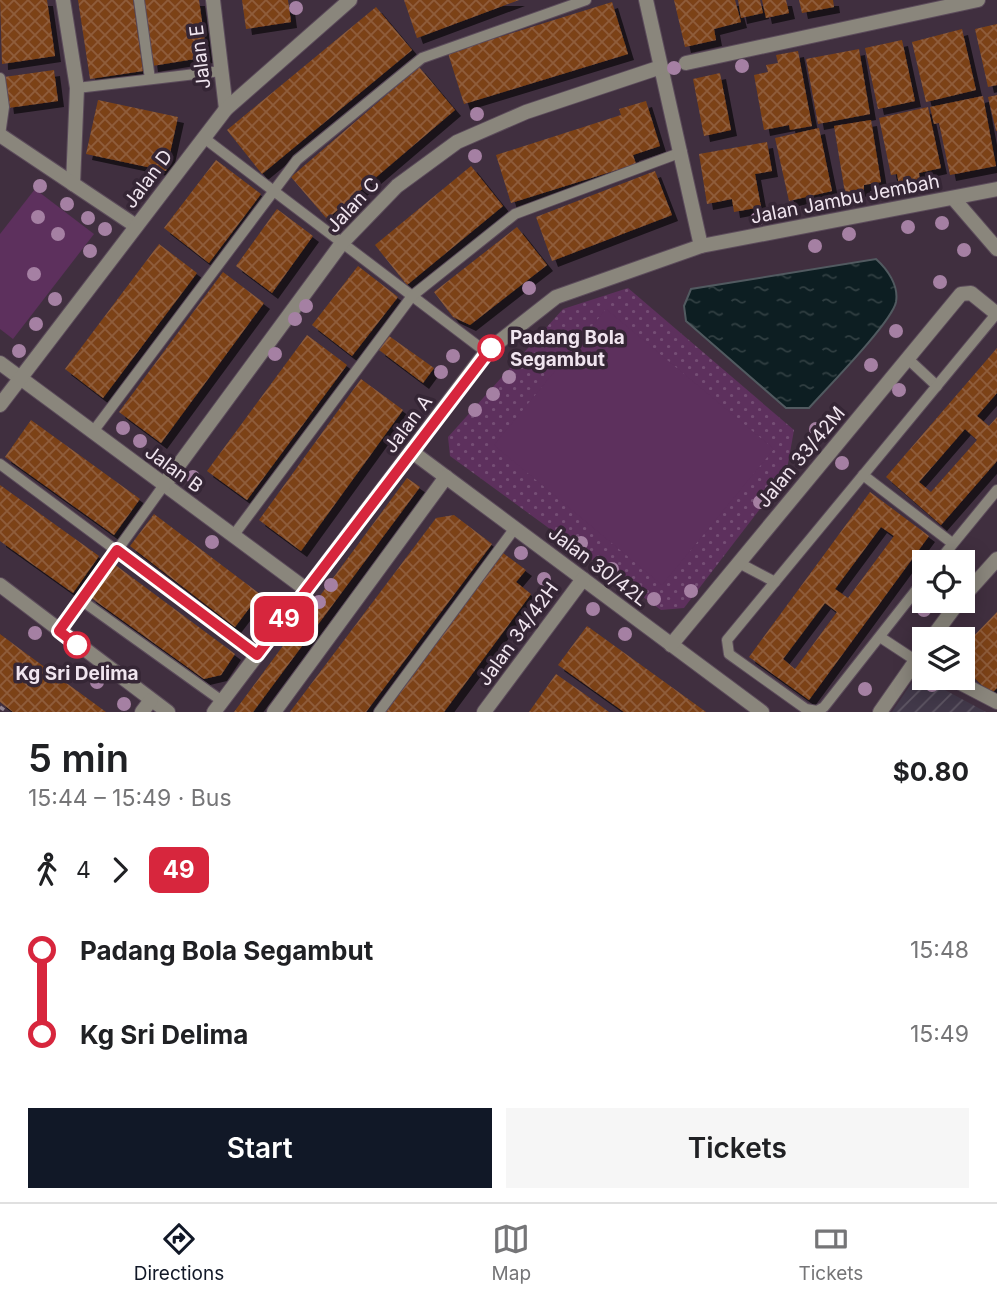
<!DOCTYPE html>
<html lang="en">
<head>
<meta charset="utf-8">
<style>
	:root { --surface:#fff; --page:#f6f6f6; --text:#202124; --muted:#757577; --line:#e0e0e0; --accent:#111827 }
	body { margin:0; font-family:Inter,sans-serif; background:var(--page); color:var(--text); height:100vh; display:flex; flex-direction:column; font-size:26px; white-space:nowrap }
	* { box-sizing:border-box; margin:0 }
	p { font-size:23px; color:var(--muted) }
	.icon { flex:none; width:38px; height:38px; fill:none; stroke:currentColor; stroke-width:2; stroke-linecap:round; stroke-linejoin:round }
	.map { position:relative; height:712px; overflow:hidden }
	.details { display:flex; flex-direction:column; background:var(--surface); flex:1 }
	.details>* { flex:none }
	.badge { padding:0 14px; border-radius:10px; font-size:24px; line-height:46px }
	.controls { position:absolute; left:912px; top:550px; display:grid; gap:14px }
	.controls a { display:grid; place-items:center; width:63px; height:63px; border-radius:0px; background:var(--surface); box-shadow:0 4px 18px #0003; font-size:35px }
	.map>.badge { position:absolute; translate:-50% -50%; box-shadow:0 0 0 4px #fff }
	.legs { display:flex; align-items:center; gap:10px; height:77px; padding:0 28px; font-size:23px }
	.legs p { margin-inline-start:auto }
	.overview { display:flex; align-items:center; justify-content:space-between; height:119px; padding:0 28px }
	h1 { font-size:38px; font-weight:600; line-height:52px }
	.action { display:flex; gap:14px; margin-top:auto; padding:14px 28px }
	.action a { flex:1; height:80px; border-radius:0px; background:var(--accent); color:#fff; font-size:28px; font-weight:600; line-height:80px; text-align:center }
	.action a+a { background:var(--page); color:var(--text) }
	ul { padding:0 28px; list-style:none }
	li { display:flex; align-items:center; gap:24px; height:84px; font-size:26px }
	li i { display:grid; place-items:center; width:10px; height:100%; margin:0 9px; background:currentColor }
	li i::after { content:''; width:18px; height:18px; margin:-9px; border:5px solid; border-radius:50%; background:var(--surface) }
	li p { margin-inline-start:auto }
	li:first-child i { background:linear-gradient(#0000 50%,currentColor 0) }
	li:last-child i { background:linear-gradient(currentColor 50%,#0000 0) }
	.tabs { display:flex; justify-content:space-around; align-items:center; height:98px; border-top:2px solid var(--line); background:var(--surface); font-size:19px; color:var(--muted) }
	.tabs a { display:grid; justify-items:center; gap:4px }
	.tabs .current { color:var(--accent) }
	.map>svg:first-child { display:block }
	.industrial { fill:url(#industrial-furrows) }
	.park { fill:url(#park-dots) }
	.pitch { fill:#5d305d }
	.water { fill:url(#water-ripples); stroke:#515a60; stroke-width:2 }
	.building { fill:url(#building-cross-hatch); fill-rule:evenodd; filter:url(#shadow) }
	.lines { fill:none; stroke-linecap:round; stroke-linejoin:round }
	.lane-casing { stroke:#5c4c5b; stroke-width:12 }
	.street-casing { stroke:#5c4c5b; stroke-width:16 }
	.path { stroke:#928491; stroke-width:3.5; stroke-dasharray:5 5; stroke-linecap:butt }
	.lane { stroke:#8a867c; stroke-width:10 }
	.street { stroke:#8a867c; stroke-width:14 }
	.tree { fill:#a580a3 }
	.line-1-casing { stroke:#fff; stroke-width:16 }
	.line-1 { stroke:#d7263d; stroke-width:10 }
	.stop-1-dot { fill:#fff; stroke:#d7263d; stroke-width:3.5 }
	.labels { text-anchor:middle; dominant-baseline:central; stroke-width:7; stroke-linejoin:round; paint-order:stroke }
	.street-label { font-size:19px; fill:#f0e5ef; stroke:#352635 }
	.stop-label { font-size:19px; font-weight:bold; fill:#f0e5ef; stroke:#352635; text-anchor:start }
</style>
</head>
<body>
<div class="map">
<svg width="997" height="712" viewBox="0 0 997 712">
	<defs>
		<pattern id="industrial-furrows" width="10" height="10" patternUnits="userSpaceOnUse" patternTransform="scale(1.75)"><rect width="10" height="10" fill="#42394a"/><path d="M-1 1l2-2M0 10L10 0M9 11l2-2" fill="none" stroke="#5e5664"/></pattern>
		<pattern id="park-dots" width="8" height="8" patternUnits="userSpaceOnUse" patternTransform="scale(1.75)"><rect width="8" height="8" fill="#5d305d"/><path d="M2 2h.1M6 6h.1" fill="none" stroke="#754e75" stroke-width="1.8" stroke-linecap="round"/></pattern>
		<pattern id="water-ripples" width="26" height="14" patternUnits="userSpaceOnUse" patternTransform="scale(1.75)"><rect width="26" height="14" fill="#0d1e22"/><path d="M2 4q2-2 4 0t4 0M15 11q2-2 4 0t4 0" fill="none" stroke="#313f42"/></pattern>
		<pattern id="building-cross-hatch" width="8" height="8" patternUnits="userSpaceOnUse" patternTransform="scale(1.75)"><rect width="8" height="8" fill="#7c4219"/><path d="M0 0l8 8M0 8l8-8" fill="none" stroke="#8f5d3b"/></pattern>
		<filter id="shadow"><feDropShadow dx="6" dy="6" stdDeviation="0" flood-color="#0009"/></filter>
	</defs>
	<rect width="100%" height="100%" fill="#402f3f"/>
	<polygon class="industrial" points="917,675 986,712 892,712"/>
	<polygon class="park" points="628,288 794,430 786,475 684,608 661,610 450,456 448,437 563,309"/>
	<g class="pitch">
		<polygon points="35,189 94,234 13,339 0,329 0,234"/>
		<polygon points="606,309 774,449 662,585 494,445"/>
	</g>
	<path class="water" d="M876,259C887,269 899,285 896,302C892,322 826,389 809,408H786L686,321L684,306L691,289Z"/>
	<g class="building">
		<polygon points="0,0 47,0 55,56 2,64"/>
		<polygon points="78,0 133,0 143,71 90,79"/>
		<polygon points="143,0 199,0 207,57 152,66"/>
		<polygon points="242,0 288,0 291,22 246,29"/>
		<polygon points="404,0 519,0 417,38"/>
		<polygon points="674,0 735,0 741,22 714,29 716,40 685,47"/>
		<polygon points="738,0 760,0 763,13 741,18"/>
		<polygon points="762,0 786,0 789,13 766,18"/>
		<polygon points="799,0 833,0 834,7 802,13"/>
		<polygon points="612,2 628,54 464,104 448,53"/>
		<polygon points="376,7 412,50 262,174 227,130"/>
		<polygon points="997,24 997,85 988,87 975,29"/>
		<polygon points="962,29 976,90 926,102 912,42"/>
		<polygon points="902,40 915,101 878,109 865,48"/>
		<polygon points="859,49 870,114 818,124 806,59"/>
		<polygon points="798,51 812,126 790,130 789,125 764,130 754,75 768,72 766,65 778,63 776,55"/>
		<polygon points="419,67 455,110 327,219 291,177"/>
		<polygon points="54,70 58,101 8,108 4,77"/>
		<polygon points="720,73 731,130 704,136 693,79"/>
		<polygon points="997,95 997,131 996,131 988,97"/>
		<polygon points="983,96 996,166 950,175 939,123 934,124 930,107"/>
		<polygon points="98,100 178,117 166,171 86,154"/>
		<polygon points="646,101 660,146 633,155 636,164 511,203 496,155 621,115 619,109"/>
		<polygon points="928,107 941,168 919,173 920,181 899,185 897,174 891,175 879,118"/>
		<polygon points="871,120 881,182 864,185 864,190 845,193 834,126"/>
		<polygon points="819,128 832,191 789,201 775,138"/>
		<polygon points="767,142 772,171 755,174 761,207 734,212 732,199 707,204 699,154"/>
		<polygon points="216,160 261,194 209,263 164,228"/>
		<polygon points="471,166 503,206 407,285 375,245"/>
		<polygon points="655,171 672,215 552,261 536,217"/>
		<polygon points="277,209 313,236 272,293 236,266"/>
		<polygon points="517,227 547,265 470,325 453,317 434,292"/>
		<polygon points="159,244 197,273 103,398 65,369"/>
		<polygon points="358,266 398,297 352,356 312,325"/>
		<polygon points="223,272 264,303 161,443 119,412"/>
		<polygon points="307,335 347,365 247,500 207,471"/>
		<polygon points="389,336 434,368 423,383 379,350"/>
		<path d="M997,348V393L977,416L989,426L997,417V461L941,525L886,477ZM965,429L977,440L931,492L919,482Z"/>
		<polygon points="361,379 403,410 301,551 259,520"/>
		<polygon points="31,420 140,499 114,535 5,457"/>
		<polygon points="407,478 420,487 253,712 234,712"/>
		<polygon points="0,485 99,556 73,593 0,541"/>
		<path d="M870,492L929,536L809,700L749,657ZM881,527L894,536L848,598L835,589ZM825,603L837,612L795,669L783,659Z"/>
		<polygon points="154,514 260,594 235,627 130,546"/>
		<polygon points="454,515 492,544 366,712 290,712 436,518"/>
		<polygon points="503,553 526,570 516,582 531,594 501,635 444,712 386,712"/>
		<polygon points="114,564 235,654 221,675 204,679 90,597"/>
		<polygon points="997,612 997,688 991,694 962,666 962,648"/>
		<polygon points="587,626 684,696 706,712 624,712 558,665"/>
		<polygon points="0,634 24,652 106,712 13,712 0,702"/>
		<polygon points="556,674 583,693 609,712 529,712"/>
	</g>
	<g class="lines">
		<defs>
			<g id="lane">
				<polyline points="139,0 150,79"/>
				<polyline points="0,78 4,107 0,135"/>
				<polyline points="77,88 221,71"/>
				<polyline points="204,138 486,352"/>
				<polyline points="908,359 937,386"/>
				<polyline points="92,433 297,160 422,58 586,0"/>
				<polyline points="0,464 257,655"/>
				<polyline points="863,475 952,543"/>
				<polyline points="233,536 412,296 515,214 682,152"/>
				<polyline points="938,562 997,490"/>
				<polyline points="739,563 775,582"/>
				<polyline points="924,580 824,707 817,711 806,709 729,654 727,640 997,313"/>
				<polyline points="81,600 222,701"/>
				<polyline points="59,631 164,485"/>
				<polyline points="880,637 915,660"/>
				<polyline points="379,712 515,528"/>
			</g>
			<g id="street">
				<polyline points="63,0 77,88 73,184"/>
				<polyline points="213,0 226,109"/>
				<polyline points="646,0 701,246"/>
				<polyline points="686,63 978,0"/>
				<polyline points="0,135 136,226"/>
				<polyline points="953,198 997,249"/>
				<polyline points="0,363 307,590"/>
				<polyline points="0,405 226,109 350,0"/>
				<polyline points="411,451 762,712"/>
				<polyline points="164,485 342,243 397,186 457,142 526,112 661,67"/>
				<polyline points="0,585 168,712"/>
				<polyline points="962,598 997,559"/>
				<polyline points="931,639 960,600"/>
				<polyline points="671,645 961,294 971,293 997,314"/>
				<polyline points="949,677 997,702"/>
				<polyline points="142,712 151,700"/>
				<polyline points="214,712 486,352 556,297 701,246 997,189"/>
				<polyline points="274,712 446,477"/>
				<polyline points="484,712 583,579"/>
				<polyline points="880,712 924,649"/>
			</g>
		</defs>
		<use href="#lane" class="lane-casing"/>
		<use href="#street" class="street-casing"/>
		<polyline class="path" points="0,707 7,712"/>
		<use href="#lane" class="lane"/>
		<use href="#street" class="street"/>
	</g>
	<g class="tree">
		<circle cx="296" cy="8" r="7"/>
		<circle cx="742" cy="66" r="7"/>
		<circle cx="674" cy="68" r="7"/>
		<circle cx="477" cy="114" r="7"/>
		<circle cx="475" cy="156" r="7"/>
		<circle cx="40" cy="186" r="7"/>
		<circle cx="67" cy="204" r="7"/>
		<circle cx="38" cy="217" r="7"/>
		<circle cx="88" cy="218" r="7"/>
		<circle cx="757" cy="219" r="7"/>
		<circle cx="942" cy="223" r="7"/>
		<circle cx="908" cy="227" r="7"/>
		<circle cx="105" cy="229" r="7"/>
		<circle cx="58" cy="234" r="7"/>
		<circle cx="849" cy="234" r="7"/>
		<circle cx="815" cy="246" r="7"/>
		<circle cx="964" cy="250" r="7"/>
		<circle cx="90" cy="251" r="7"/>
		<circle cx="34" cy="274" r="7"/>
		<circle cx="940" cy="282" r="7"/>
		<circle cx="529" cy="288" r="7"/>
		<circle cx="55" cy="299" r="7"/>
		<circle cx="306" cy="306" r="7"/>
		<circle cx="295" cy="319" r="7"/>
		<circle cx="36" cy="324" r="7"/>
		<circle cx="896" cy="331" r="7"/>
		<circle cx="19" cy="351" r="7"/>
		<circle cx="275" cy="354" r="7"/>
		<circle cx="453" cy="356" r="7"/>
		<circle cx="525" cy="360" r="7"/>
		<circle cx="871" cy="365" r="7"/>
		<circle cx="441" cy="372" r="7"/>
		<circle cx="509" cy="377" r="7"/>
		<circle cx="899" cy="390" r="7"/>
		<circle cx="493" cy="394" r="7"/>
		<circle cx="475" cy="410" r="7"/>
		<circle cx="123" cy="428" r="7"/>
		<circle cx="816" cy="429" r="7"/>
		<circle cx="140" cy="441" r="7"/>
		<circle cx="842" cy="463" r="7"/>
		<circle cx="193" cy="477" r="7"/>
		<circle cx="760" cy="502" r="7"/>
		<circle cx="212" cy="542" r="7"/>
		<circle cx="581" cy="543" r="7"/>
		<circle cx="521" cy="553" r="7"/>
		<circle cx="612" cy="569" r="7"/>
		<circle cx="544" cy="579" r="7"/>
		<circle cx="331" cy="585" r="7"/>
		<circle cx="691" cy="591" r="7"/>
		<circle cx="654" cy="599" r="7"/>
		<circle cx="319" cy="602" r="7"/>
		<circle cx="542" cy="602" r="7"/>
		<circle cx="593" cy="609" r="7"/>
		<circle cx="924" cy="610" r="7"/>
		<circle cx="35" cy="633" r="7"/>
		<circle cx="625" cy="634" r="7"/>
		<circle cx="97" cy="682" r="7"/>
		<circle cx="932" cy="685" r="7"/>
		<circle cx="865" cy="689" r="7"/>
		<circle cx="124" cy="704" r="7"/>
	</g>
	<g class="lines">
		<defs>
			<polyline id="line-1" points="77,645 59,631 117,550 257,655 491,348"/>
		</defs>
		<use href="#line-1" class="line-1-casing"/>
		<use href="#line-1" class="line-1"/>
	</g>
	<g class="stop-1-dot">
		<circle cx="491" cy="348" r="12"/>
		<circle cx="77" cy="645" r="12"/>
	</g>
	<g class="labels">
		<g class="street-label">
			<text transform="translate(200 57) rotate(-97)">Jalan E</text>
			<text transform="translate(148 179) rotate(-53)">Jalan D</text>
			<text transform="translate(845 199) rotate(-11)">Jalan Jambu Jembah</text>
			<text transform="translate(353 205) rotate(-47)">Jalan C</text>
			<text transform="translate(408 424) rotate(-53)">Jalan A</text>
			<text transform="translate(801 457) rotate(-50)">Jalan 33/42M</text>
			<text transform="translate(174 469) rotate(36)">Jalan B</text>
			<text transform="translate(598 566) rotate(37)">Jalan 30/42L</text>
			<text transform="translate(518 634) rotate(-54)">Jalan 34/42H</text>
		</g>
		<g class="stop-label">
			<text x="510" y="337">Padang Bola<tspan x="510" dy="22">Segambut</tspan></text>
			<text x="77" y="673" text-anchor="middle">Kg Sri Delima</text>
		</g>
	</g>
</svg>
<div class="controls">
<a><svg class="icon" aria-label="locate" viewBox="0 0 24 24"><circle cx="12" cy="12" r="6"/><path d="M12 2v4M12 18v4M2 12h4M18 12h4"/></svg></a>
<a><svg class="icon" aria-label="layers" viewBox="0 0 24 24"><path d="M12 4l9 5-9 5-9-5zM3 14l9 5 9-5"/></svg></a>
</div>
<b class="badge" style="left:284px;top:619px;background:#d7263d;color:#fff">49</b>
</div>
<section class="details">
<div class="overview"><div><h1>5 min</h1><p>15:44 – 15:49 · Bus</p></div><b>$0.80</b></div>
<div class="legs"><svg class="icon" aria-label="walk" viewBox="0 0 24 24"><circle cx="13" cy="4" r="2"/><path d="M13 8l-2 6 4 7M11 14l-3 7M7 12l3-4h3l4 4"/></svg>4<svg class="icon" aria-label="forward" viewBox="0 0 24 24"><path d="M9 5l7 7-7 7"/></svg><b class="badge" style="background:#d7263d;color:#fff">49</b></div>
<ul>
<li><i style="color:#d7263d"></i><b>Padang Bola Segambut</b><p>15:48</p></li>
<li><i style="color:#d7263d"></i><b>Kg Sri Delima</b><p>15:49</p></li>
</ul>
<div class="action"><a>Start</a><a>Tickets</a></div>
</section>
<nav class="tabs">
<a class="current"><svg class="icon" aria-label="directions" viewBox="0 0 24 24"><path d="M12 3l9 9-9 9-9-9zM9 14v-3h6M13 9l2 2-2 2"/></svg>Directions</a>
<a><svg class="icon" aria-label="map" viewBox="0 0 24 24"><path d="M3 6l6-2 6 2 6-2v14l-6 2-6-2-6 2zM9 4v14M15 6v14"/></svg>Map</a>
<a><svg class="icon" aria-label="tickets" viewBox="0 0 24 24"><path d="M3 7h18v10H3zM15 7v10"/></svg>Tickets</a>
</nav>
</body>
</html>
